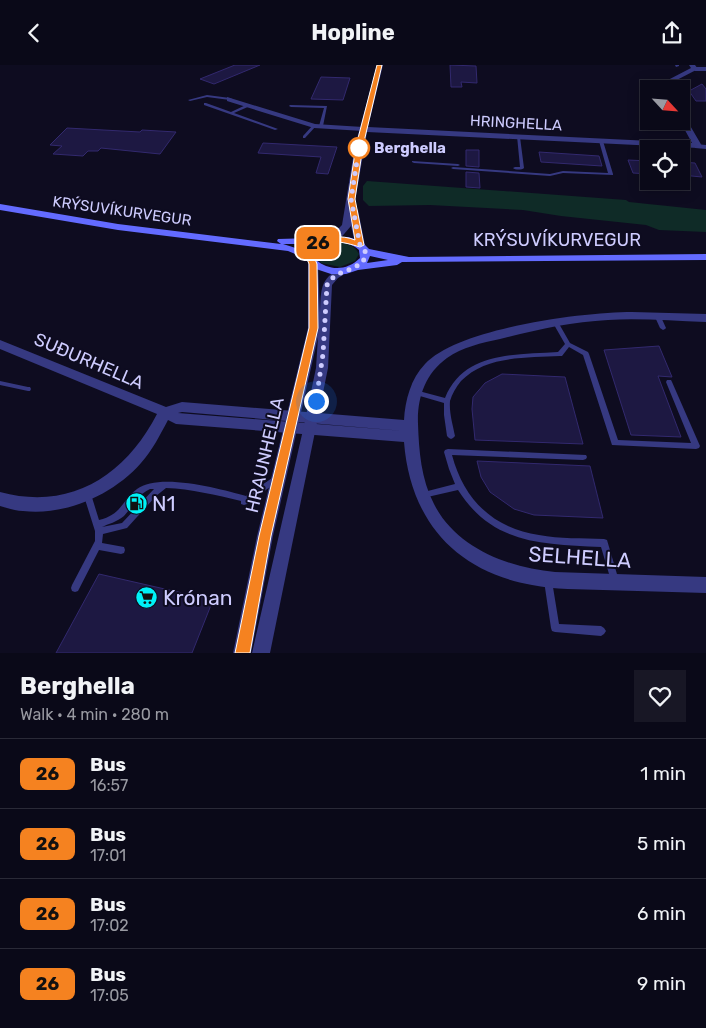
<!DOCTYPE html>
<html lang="en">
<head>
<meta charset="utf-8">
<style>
	:root { --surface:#0a0918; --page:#181725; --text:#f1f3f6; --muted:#999aa2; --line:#2a2a37 }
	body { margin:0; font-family:Rubik,sans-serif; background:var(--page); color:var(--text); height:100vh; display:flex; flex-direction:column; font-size:19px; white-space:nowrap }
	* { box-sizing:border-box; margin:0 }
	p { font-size:16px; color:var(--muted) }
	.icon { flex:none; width:28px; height:28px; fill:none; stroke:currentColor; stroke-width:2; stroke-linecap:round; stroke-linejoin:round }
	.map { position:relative; height:588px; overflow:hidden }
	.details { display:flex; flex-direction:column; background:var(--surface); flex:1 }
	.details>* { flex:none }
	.badge { padding:0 10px; border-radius:8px; font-size:18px; line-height:32px }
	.needle { width:32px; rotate:116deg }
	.controls { position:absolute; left:640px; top:15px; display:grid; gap:10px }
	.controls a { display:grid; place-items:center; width:50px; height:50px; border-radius:0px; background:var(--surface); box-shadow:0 2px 12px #0003,0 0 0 1px var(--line); font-size:25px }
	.you { position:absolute; width:25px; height:25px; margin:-12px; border:4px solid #fff; border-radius:50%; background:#1a73e8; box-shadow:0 0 0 8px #1a73e833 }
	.map>.badge { position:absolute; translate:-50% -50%; box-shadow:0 0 0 2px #fff }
	.round { display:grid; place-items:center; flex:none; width:52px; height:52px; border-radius:0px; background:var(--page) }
	.head { display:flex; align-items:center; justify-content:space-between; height:85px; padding:0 20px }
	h1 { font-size:24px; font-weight:700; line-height:38px }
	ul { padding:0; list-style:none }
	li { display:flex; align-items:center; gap:15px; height:70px; padding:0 20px; border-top:1px solid var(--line) }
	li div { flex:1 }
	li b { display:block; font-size:19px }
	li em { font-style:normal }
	li .badge { min-width:55px; font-weight:700; text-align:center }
	header { display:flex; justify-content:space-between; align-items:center; height:65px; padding:0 20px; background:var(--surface); font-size:22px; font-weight:700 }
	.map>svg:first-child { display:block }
	.green { fill:#0f2b27 }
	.building { fill:#1d1842; stroke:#32296e }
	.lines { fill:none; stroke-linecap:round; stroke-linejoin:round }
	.service { fill:#363981; fill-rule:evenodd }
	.minor { fill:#363981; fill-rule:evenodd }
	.tertiary { fill:#363981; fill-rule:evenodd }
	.secondary { fill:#636bff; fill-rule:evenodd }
	.line { fill:#f58220; stroke:#fff }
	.walk { stroke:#ceccff; stroke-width:5; stroke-dasharray:0 9 }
	.stop-dot { fill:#fff; stroke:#f58220; stroke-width:2.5 }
	.labels { text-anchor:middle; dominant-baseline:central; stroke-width:4; stroke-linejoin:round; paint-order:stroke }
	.far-street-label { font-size:15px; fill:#ceccff; stroke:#0e0c20 }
	.far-stop-label { font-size:15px; font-weight:bold; fill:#ceccff; stroke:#0e0c20; text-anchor:start }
	.street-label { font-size:18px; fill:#ceccff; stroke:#0e0c20 }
	.near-poi-label { font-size:21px; fill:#ceccff; stroke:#0e0c20; text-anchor:start }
	.near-street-label { font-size:21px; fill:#ceccff; stroke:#0e0c20 }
</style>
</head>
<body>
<header><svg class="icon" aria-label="back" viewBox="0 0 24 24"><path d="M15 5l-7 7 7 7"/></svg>Hopline<svg class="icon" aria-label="share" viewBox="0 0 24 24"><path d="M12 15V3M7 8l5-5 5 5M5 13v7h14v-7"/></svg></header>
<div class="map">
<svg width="706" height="588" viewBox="0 0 706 588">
	<rect width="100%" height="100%" fill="#0e0c20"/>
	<g class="green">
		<polygon points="367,116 626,135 629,137 706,145 706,167 659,165 646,160 561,151 523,145 430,140 369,141 363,135 363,121"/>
		<path d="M335,177C345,178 354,179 359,189L355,196L340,202L321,198L316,190C318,181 326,179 335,177Z"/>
	</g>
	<g class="building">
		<polygon points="235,0 260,0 214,19 200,14"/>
		<polygon points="450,0 476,1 477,18 461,17 462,22 451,22"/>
		<polygon points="321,12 350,13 343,35 311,34"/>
		<polygon points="702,19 706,24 706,36 696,36 689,26"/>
		<polygon points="67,63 140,67 142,65 176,67 160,89 101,83 98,86 88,86 83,91 53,89 62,81 50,80"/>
		<polygon points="263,78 337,82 328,109 316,108 321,92 258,88"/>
		<polygon points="466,85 479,85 479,102 466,101"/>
		<polygon points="539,87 599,91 602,101 541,97"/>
		<polygon points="628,95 649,96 649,109 633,108"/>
		<polygon points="681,97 695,98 702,112 681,110"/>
		<polygon points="466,107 479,108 480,123 466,122"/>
		<polygon points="659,281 672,312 658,311 681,372 631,370 604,285"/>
		<polygon points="502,309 565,312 583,379 475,375 472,344 473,332 485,318"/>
		<polygon points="477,396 590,401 603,453 534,450 514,444 490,427 481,412"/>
		<polygon points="99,509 213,535 192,588 56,588"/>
	</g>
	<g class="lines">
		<g class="service">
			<polygon points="675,0 679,0 679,1 676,2"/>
			<polygon points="207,30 230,33 232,34 230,35 207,32 190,36 188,35"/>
			<polygon points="204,38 206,38 231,47 248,39 250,39 250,41 234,48 278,64 275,65 204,40"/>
			<polygon points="290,40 327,41 323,61 321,62 319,61 324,43 291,42 289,41"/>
			<polygon points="313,60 316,61 305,73 303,73 303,71"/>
			<path d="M517,71L520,72L524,103C522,105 515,105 513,103L515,102H520Z"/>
			<polygon points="600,75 603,76 613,109 613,110 563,108 550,111 453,104 451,103 453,102 550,109 563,106 608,108 599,76"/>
			<polygon points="412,96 458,99 460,100 458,101 414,98 412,97"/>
			<polygon points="658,250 661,252 666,263 665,264 663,265 660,263 655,252"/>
			<path d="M556,256L558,257L570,278L588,287L589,289L618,375L691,378L666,317L667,315H671L672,317L700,381L699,383L696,384L612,380L583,290L569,282L562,291H560C527,293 486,290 461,316C456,322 452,329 450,336C449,348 453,360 455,371L453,373L451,374L449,373L447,371L444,350V338L413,329L412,327L413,325H415L445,333C464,286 516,290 558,287L565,279L553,258Z"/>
			<polygon points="0,316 28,322 30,322 31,324 30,326 28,326 0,320"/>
			<path d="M448,384L586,390L587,392L586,394L583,395L452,390C464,435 493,463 539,470C560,474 582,473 604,474L607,475L619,516L618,519L615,520L612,519L601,482C543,479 493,480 458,425L423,433L420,432L419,430L420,428L455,419L449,404L444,387L445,385Z"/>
			<path d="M275,411L278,412L279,414L278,416L247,439L244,440L241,439V436C216,430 191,424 166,423L156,431L127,463L103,469L102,478L124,482L125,485L124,488L121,489L99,485L78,526L75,527L72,526L71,523L72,520L95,476V466L83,428L84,426L87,425L90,426L99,455C123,449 121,436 137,424C159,407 221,424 246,431ZM150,424H154L122,458L102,462C108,459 117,457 124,451C133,441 137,430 150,424Z"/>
			<polygon points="548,512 551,513 552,516 559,559 601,561 604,563 606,566 604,569 601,571 555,567 552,566 551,563 544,516 545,513"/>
		</g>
		<g class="minor">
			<polygon points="706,2 706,6 695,6 692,4 695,2"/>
			<polygon points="227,32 315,59 363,62 367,64 363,66 314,63 227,36"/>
			<polygon points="695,79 706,80 706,84 695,83"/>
			<path d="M632,247L706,249V257C673,256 640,253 608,255C571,257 535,265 500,274C482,278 462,282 447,293C425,309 417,333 418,359C419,386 421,414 434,439C456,483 509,503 555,507L706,512V528C672,527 638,526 603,525C580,524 555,525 532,520C454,506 410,454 404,377L176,359L168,355C160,370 152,386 141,398C113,430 65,451 23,446C15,446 7,443 0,441V427C70,446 125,411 157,349L0,284V275L166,342L182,337L404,355C405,336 411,313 425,299C458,263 583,247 632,247ZM182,347L404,366L178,348Z"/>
		</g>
		<g class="tertiary">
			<polygon points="377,0 383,0 368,62 692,78 680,56 681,56 681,50 685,52 702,81 698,83 367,67 354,142 358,145 365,180 360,183 356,182 351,161 338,176 330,176 330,172 342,160 355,81"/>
			<polygon points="689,0 695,0 698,4 671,18 670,24 663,24 666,16 691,3"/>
			<path d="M313,196L318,199L320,248C321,230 319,214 337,206C342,204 344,203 349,204L350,206L338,213L332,220L328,303L270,588H252L303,365L316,303L318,272L273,471L251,588H233L257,471L308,263V199Z"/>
		</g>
		<path class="secondary" d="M0,139L118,159L281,179L277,176L278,174L348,172L361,176L369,184L409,192L706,189V195L402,197L397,200L358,205L346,209H331L313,203L305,193L288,186L118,165L0,145ZM326,178C339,178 349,176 359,185L360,193C347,206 329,206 316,195C313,186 318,182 326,178ZM283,179H311L305,186ZM370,191L388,195L367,198Z"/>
	</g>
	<path class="line" d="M377,0H382L363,81L355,134L364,180L360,182C343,177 324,171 313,189L317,199L318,263L271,471L250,588H235L259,471L309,263V199L305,189C307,186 309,181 312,179C323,170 343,170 355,175L348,134L356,81Z"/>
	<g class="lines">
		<path class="walk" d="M316,336L323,289L327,220C336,203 358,208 366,191L365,186L360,180L351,134L359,83"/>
	</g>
	<defs>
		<symbol id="fuel-disc" viewBox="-11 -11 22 22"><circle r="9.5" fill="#00f1f7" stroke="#0e0c20"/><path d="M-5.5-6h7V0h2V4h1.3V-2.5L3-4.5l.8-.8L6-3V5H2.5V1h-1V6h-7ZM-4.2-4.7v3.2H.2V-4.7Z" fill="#111"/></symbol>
		<symbol id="supermarket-disc" viewBox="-11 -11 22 22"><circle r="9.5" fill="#00f1f7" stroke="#0e0c20"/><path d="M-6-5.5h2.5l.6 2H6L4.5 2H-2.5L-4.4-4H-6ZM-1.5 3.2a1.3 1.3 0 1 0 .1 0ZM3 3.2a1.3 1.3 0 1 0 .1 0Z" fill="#111"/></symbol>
	</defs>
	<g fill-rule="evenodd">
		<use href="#fuel-disc" x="124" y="426" width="25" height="25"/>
		<use href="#supermarket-disc" x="134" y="520" width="25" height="25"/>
	</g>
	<circle class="stop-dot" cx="359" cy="83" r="10"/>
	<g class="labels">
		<g class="far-street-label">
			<text transform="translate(516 58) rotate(3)">HRINGHELLA</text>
			<text transform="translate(122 146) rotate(8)">KRÝSUVÍKURVEGUR</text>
		</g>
		<g class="far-stop-label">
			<text x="374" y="83">Berghella</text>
		</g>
		<g class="street-label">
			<text x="557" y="175">KRÝSUVÍKURVEGUR</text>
			<text transform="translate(89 296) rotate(23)">SUÐURHELLA</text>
			<text transform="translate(265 390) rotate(-77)">HRAUNHELLA</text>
		</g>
		<g class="near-poi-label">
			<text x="152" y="438">N1</text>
			<text x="163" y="532">Krónan</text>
		</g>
		<g class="near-street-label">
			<text transform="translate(580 492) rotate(4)">SELHELLA</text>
		</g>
	</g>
</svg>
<div class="controls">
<a><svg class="needle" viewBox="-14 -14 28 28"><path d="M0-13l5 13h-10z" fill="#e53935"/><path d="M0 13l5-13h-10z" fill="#999aa2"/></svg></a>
<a><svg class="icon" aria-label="locate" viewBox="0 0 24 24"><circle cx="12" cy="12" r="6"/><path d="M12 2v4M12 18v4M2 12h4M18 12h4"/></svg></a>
</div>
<div class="you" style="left:316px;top:336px"></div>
<b class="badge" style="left:318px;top:178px;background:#f58220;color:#111">26</b>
</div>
<section class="details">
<div class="head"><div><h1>Berghella</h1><p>Walk · 4 min · 280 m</p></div><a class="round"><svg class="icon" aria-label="heart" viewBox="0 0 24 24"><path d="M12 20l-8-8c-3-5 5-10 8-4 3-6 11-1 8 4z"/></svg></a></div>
<ul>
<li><span class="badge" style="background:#f58220;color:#111">26</span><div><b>Bus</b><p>16:57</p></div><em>1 min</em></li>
<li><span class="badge" style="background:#f58220;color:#111">26</span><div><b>Bus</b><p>17:01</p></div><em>5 min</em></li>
<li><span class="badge" style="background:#f58220;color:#111">26</span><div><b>Bus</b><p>17:02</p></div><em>6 min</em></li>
<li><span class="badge" style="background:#f58220;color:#111">26</span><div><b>Bus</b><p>17:05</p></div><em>9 min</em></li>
</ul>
</section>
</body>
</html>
